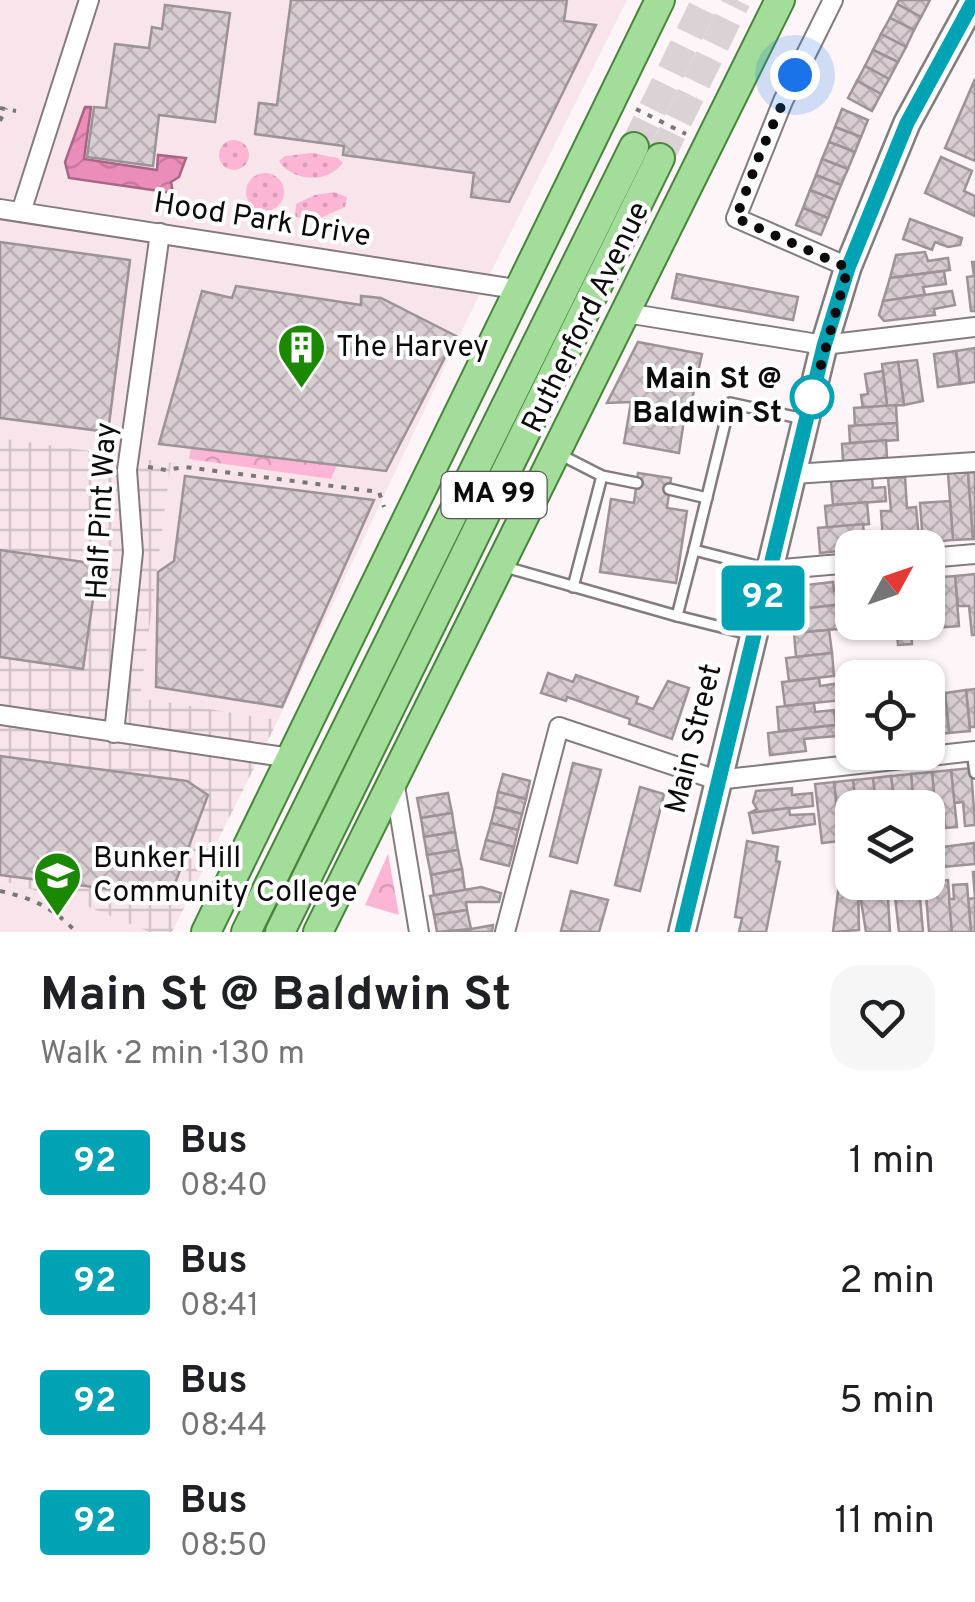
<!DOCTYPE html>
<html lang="en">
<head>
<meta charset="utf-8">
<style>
	:root { --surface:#fff; --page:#f6f6f6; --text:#202124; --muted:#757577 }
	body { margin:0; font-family:Overpass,sans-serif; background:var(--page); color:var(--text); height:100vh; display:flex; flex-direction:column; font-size:38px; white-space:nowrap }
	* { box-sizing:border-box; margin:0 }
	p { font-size:32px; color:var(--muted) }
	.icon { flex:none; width:55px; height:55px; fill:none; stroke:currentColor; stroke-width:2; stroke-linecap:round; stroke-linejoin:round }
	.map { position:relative; height:932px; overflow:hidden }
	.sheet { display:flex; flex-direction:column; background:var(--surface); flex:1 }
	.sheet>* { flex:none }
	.badge { padding:0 20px; border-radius:8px; font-size:35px; line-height:65px }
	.needle { width:65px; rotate:50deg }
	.fabs { position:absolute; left:835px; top:530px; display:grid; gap:20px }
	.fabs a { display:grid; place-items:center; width:110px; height:110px; border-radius:20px; background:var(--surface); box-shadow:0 2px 8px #0004; font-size:50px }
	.you { position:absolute; width:50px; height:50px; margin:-25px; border:8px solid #fff; border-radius:50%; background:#1a73e8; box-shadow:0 0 0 15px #1a73e833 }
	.map>.badge { position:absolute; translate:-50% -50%; box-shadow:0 0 0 5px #fff }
	.round { display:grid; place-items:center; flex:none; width:105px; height:105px; border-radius:30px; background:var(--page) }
	.head { display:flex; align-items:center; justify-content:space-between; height:170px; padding:0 40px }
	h1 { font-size:48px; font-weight:700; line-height:75px }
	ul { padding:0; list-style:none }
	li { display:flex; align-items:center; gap:30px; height:120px; padding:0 40px }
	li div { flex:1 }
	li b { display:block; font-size:38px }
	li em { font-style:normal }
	li .badge { min-width:110px; font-weight:700; text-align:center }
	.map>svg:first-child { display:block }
	.built { fill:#f8e5ec }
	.industrial { fill:url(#industrial-grid) }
	.grass { fill:url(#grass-dots) }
	.park { fill:url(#park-crowns) }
	.water { fill:url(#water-waves); stroke:#a86685; stroke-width:2.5 }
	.building { fill:url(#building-cross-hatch); stroke:#9d9397; stroke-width:2.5 }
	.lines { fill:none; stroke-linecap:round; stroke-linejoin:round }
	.primary-tunnel { stroke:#dad2d4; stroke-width:28; stroke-dasharray:28 14; stroke-linecap:butt }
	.service-casing { stroke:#847b7f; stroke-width:14 }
	.minor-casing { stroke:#847b7f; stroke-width:22 }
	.secondary-casing { stroke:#847b7f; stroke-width:30 }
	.primary-casing { stroke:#46853b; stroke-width:32 }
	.path { stroke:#7a7576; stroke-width:4; stroke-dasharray:5 8; stroke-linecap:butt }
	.service { stroke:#fff; stroke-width:9 }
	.minor { stroke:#fff; stroke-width:18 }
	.secondary { stroke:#fff; stroke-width:25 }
	.primary { stroke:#a2dd99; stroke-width:28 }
	.line-casing { stroke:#fff; stroke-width:22 }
	.line { stroke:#00a3b4; stroke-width:15 }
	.walk { stroke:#0d0a0b; stroke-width:10; stroke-dasharray:0 18 }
	.stop-dot { fill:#fff; stroke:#00a3b4; stroke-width:5 }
	.labels { text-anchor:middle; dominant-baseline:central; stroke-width:8; stroke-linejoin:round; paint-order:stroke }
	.shield { fill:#fff; stroke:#565454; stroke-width:2.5 }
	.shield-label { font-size:28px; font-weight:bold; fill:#0d0a0b }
	.street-label { font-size:30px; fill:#0d0a0b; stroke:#fff }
	.poi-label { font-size:30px; fill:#0d0a0b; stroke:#fff; text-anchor:start }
	.stop-label { font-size:30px; font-weight:bold; fill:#0d0a0b; stroke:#fff; text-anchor:end }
</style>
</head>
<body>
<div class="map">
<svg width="975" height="932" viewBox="0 0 975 932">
	<defs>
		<pattern id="industrial-grid" width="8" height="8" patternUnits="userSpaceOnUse" patternTransform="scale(2.5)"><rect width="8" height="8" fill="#f8e5ec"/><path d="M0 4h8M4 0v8" fill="none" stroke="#d3c3c9"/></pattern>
		<pattern id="grass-dots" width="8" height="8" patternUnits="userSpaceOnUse" patternTransform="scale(2.5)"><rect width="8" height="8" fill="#fdb5d5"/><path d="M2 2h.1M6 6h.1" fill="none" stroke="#d89ab6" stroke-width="1.8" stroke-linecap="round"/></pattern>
		<pattern id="park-crowns" width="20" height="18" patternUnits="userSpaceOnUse" patternTransform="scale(2.5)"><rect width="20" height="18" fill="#fdb5d5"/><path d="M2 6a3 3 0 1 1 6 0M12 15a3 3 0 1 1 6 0" fill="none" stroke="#d89ab6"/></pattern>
		<pattern id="water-waves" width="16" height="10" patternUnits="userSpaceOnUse" patternTransform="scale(2.5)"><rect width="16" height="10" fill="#ea8eb9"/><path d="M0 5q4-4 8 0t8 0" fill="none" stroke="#c8799e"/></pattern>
		<pattern id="building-cross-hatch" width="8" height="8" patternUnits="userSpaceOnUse" patternTransform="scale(2.5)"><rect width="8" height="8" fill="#d8cdd2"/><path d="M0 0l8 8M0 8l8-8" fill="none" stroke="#b8afb3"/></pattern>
	</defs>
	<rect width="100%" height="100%" fill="#fef5f8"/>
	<g class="built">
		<polygon points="0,0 627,0 467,320 278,720 139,698 171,464 0,438"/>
		<polygon points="0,880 84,905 149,932 0,932"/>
	</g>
	<polygon class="industrial" points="0,438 171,463 140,698 278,720 172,932 149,932 84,905 0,880"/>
	<g class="grass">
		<circle cx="234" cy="155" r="15"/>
		<path d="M312,153L338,158L343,163C327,184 293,182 279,161L285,156Z"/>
		<circle cx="265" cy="192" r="19"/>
		<polygon points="334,192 347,197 345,207 316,220 295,217 296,204 315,195"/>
	</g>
	<g class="park">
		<polygon points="191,448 337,465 331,479 189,459"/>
		<polygon points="388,854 399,915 365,905"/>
	</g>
	<polygon class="water" points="85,107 91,107 84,159 157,170 158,155 186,158 179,177 171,182 173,193 69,178 65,162"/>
	<g class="building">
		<polygon points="291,0 567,0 564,21 596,25 509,202 471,197 474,173 343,155 344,146 255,134 259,103 277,105"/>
		<polygon points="899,0 930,0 921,17 897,4"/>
		<polygon points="897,4 921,17 914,30 890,18"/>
		<polygon points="165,5 230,13 215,122 159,115 153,166 87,157 94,107 106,108 115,44 149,48 152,27 162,29"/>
		<polygon points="890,18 914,30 906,47 881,34"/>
		<polygon points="881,34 906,47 898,62 873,50"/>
		<polygon points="873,50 898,62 889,79 865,66"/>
		<polygon points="865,66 889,79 881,94 857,81"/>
		<polygon points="975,79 975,161 945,148"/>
		<polygon points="857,81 881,94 872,111 848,98"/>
		<polygon points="842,109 868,120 861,137 835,127"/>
		<polygon points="835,127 861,137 855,152 829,142"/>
		<polygon points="829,142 855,152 848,169 822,159"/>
		<polygon points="941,157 972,171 964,191 975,196 975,216 925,193"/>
		<polygon points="822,159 848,169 841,185 816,175"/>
		<polygon points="816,175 841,185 835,200 810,190"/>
		<polygon points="810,190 835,200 828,218 803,208"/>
		<polygon points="803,208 828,218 821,235 796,225"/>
		<polygon points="910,219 962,238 960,245 948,247 935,242 932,250 903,239"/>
		<polygon points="0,242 130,260 108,432 0,418"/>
		<polygon points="925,252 928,261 948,258 950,270 890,278 896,255"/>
		<polygon points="972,262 975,262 975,311 971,311 967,277 974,276"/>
		<polygon points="944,271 946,284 923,287 925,295 883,301 890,278"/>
		<polygon points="677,274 798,297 793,320 672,298"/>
		<polygon points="236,286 361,305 361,296 381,298 456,336 386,471 159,444 202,291 232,298"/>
		<polygon points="952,291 955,305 934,309 935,315 884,321 879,315 883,301"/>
		<polygon points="638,342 702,354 692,400 687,400 679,453 624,443 631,402 607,403"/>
		<polygon points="975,348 975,382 960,384 956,351"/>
		<polygon points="956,351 960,384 938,387 934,354"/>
		<polygon points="917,360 923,401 904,405 898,362"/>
		<polygon points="898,362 904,405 887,406 882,364"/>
		<polygon points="883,371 887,406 863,408 861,395 868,394 865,374"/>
		<polygon points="896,405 897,423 855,426 854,408"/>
		<polygon points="897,423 898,440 850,443 849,426"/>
		<polygon points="886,440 887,458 843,461 842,444"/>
		<polygon points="968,472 973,539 953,540 948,473"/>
		<polygon points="968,472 975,472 975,539 973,539"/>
		<polygon points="638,473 671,478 667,508 687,511 676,583 600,572 611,499 634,503"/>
		<polygon points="185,476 374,500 282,707 156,687 158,572 174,561"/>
		<polygon points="905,477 907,508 916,507 919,538 883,540 881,511 891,511 888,478"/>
		<polygon points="872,478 873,488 885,487 886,501 833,505 831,481"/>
		<polygon points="950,501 953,540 923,543 920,503"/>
		<polygon points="867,502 869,524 827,528 825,506"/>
		<polygon points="863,524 865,548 820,553 818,528"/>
		<polygon points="0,550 98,564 83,669 0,657"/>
		<polygon points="975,574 975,635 972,635 969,606 958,606 955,576"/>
		<polygon points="955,576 959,626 934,628 929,578"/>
		<polygon points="928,578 933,617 928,617"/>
		<polygon points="833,582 834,591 852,589 852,603 809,608 806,585"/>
		<polygon points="836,605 838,629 803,632 800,609"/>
		<polygon points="896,622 911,622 912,644 898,645"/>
		<polygon points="829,630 832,653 796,657 794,633"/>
		<polygon points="832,653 834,676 789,681 786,658"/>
		<polygon points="548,673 573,682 576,675 638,697 636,703 653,709 668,681 689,688 672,739 629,724 630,719 567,697 566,701 541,693"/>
		<polygon points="819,678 820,686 841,683 843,700 785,706 782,682"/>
		<polygon points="975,689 975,727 970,727 966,690"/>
		<polygon points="966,690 970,731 949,733 945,693"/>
		<polygon points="945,693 949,733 929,735 928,694"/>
		<polygon points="814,703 815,712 834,710 836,725 779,731 777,707"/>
		<polygon points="836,725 838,736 804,739 806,751 770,755 768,733"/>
		<polygon points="0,756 187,781 208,795 170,897 0,875"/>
		<polygon points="573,763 601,770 577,863 550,856"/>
		<polygon points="971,768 975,825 965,826 963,802 954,803 951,770"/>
		<polygon points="951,770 957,827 945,828 943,804 935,805 932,772"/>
		<polygon points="932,772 935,805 914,807 911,774"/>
		<polygon points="503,774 530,781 526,799 498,792"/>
		<polygon points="911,774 914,808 895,808 891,776"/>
		<polygon points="891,776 895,808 876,808 873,778"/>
		<polygon points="873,778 876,808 856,808 853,780"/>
		<polygon points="853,780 856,808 852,808 852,840 840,841 834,782"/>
		<polygon points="834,782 840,841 822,843 815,784"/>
		<polygon points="640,787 664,794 640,891 615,885"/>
		<polygon points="792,788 792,795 812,793 813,806 749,813 757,809 753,802 756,791"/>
		<polygon points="498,792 526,799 522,814 495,807"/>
		<polygon points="448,793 452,813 421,818 417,798"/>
		<polygon points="495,807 522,814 518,830 491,823"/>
		<polygon points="789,808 790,815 814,814 815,824 753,833 749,813"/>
		<polygon points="452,813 455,832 424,837 421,818"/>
		<polygon points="491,823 518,830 514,847 486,840"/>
		<polygon points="455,832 458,850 427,855 424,837"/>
		<polygon points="486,840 514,847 509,866 481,859"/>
		<polygon points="747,841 778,847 776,861 780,862 766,932 739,932 742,918 735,917"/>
		<polygon points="974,843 975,864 943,867 942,847"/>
		<polygon points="458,850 462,869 431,875 427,855"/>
		<polygon points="462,869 465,890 434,895 431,875"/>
		<polygon points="973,872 975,872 975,932 971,932 968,899 975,898"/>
		<polygon points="847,879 858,882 859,930 833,932 839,884 847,884"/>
		<polygon points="948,880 952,932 929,932 925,882"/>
		<polygon points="858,882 887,882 890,932 866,932"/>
		<polygon points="967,884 971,932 952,932 949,899 954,899 953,885"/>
		<polygon points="919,886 923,932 899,932 894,888"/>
		<polygon points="481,887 501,893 499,902 466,902 467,910 434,915 430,896"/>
		<polygon points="571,891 608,900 599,932 561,931"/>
		<polygon points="467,910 471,929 437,932 434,915"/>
		<polygon points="493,925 492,932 452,932 471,929"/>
	</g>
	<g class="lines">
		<g class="primary-tunnel">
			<polyline points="634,147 706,0"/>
			<polyline points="660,158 737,0"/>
		</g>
		<defs>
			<g id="service">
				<polyline points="559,454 602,476 637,483"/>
				<polyline points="669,489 707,498"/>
				<polyline points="694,550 677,616 749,634"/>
				<polyline points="502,566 677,616"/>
				<polyline points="768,569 694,550 730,403 804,419"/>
				<polyline points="573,587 602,476"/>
				<polyline points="972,751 975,773"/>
			</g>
			<g id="minor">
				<polyline points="833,0 783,101 736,218 848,267"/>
				<polyline points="0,209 516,289"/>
				<polyline points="21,212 89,0"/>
				<polyline points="626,313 824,345 975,327"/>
				<polyline points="794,474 975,462"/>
				<polyline points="928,558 975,554"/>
				<polyline points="771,570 852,563"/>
				<polyline points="0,715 291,758"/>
				<polyline points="114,733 133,552 127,470 160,233"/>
				<polyline points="394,780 419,932"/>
				<polyline points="505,932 559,727 717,780 975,751"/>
			</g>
			<polyline id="secondary" points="682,932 824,345 848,267 907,123 974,0"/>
			<g id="primary">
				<polyline points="206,932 660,0"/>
				<polyline points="246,932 634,147"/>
				<polyline points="280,932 660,158"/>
				<polyline points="318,932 780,0"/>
			</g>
		</defs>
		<use href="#service" class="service-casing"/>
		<use href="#minor" class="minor-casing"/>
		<use href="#secondary" class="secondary-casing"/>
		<use href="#primary" class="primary-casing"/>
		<g class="path">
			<polyline points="0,108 16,111"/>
			<polyline points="636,109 686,134"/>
			<polyline points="0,121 6,108"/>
			<polyline points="148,467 166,470 185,467 379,492 384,507"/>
			<path d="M0,891C32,898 54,908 76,932"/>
		</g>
		<use href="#service" class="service"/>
		<use href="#minor" class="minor"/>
		<use href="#secondary" class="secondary"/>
		<use href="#primary" class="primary"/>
	</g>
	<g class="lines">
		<defs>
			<polyline id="line" points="682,932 824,346 848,268 907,123 974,0"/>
		</defs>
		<use href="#line" class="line-casing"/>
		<use href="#line" class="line"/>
		<polyline class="walk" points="795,75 760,154 736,218 848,268 812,397"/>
	</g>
	<defs>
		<symbol id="building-pin" viewBox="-11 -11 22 30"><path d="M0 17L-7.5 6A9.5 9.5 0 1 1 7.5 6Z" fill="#1b8801" stroke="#fff"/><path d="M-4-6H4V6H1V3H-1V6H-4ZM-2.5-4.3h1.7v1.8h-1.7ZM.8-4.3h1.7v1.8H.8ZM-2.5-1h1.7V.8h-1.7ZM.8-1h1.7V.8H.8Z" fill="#fff"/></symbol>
		<symbol id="university-pin" viewBox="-11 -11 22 30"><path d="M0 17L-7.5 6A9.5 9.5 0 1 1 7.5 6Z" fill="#1b8801" stroke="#fff"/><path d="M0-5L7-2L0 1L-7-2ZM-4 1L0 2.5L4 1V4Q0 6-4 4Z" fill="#fff"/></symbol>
	</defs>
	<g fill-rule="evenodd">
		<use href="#building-pin" x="274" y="320" width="55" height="75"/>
		<use href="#university-pin" x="30" y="848" width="55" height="75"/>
	</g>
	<circle class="stop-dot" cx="812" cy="397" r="20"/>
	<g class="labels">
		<rect class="shield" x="441.5" y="472" width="105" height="46" rx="8"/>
		<g class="shield-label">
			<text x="494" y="495">MA 99</text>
		</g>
		<g class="street-label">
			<text transform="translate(262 221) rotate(9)">Hood Park Drive</text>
			<text transform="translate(587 318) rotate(-64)">Rutherford Avenue</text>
			<text transform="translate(103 511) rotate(-87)">Half Pint Way</text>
			<text transform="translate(695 739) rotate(-76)">Main Street</text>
		</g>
		<g class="poi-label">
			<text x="336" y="348">The Harvey</text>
			<text x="93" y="859">Bunker Hill<tspan x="93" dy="34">Community College</tspan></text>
		</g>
		<g class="stop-label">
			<text x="782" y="380">Main St @<tspan x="782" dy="34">Baldwin St</tspan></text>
		</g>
	</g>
</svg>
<div class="fabs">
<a><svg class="needle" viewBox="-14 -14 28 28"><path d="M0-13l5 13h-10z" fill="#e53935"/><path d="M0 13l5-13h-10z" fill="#757577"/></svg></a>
<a><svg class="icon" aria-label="locate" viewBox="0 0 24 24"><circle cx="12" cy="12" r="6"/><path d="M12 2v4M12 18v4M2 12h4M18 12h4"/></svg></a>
<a><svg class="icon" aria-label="layers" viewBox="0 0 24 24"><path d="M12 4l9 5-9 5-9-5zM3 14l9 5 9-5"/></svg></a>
</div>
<div class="you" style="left:795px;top:75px"></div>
<b class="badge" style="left:763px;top:598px;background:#00a3b4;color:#fff">92</b>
</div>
<section class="sheet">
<div class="head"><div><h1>Main St @ Baldwin St</h1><p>Walk · 2 min · 130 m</p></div><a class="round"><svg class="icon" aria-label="heart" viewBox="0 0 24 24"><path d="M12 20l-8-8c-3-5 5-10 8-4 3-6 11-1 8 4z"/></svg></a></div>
<ul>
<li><span class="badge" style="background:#00a3b4;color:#fff">92</span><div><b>Bus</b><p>08:40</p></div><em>1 min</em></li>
<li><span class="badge" style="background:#00a3b4;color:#fff">92</span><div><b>Bus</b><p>08:41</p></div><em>2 min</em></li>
<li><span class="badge" style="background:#00a3b4;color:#fff">92</span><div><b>Bus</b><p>08:44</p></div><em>5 min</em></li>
<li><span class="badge" style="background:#00a3b4;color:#fff">92</span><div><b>Bus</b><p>08:50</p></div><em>11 min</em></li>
</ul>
</section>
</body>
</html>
